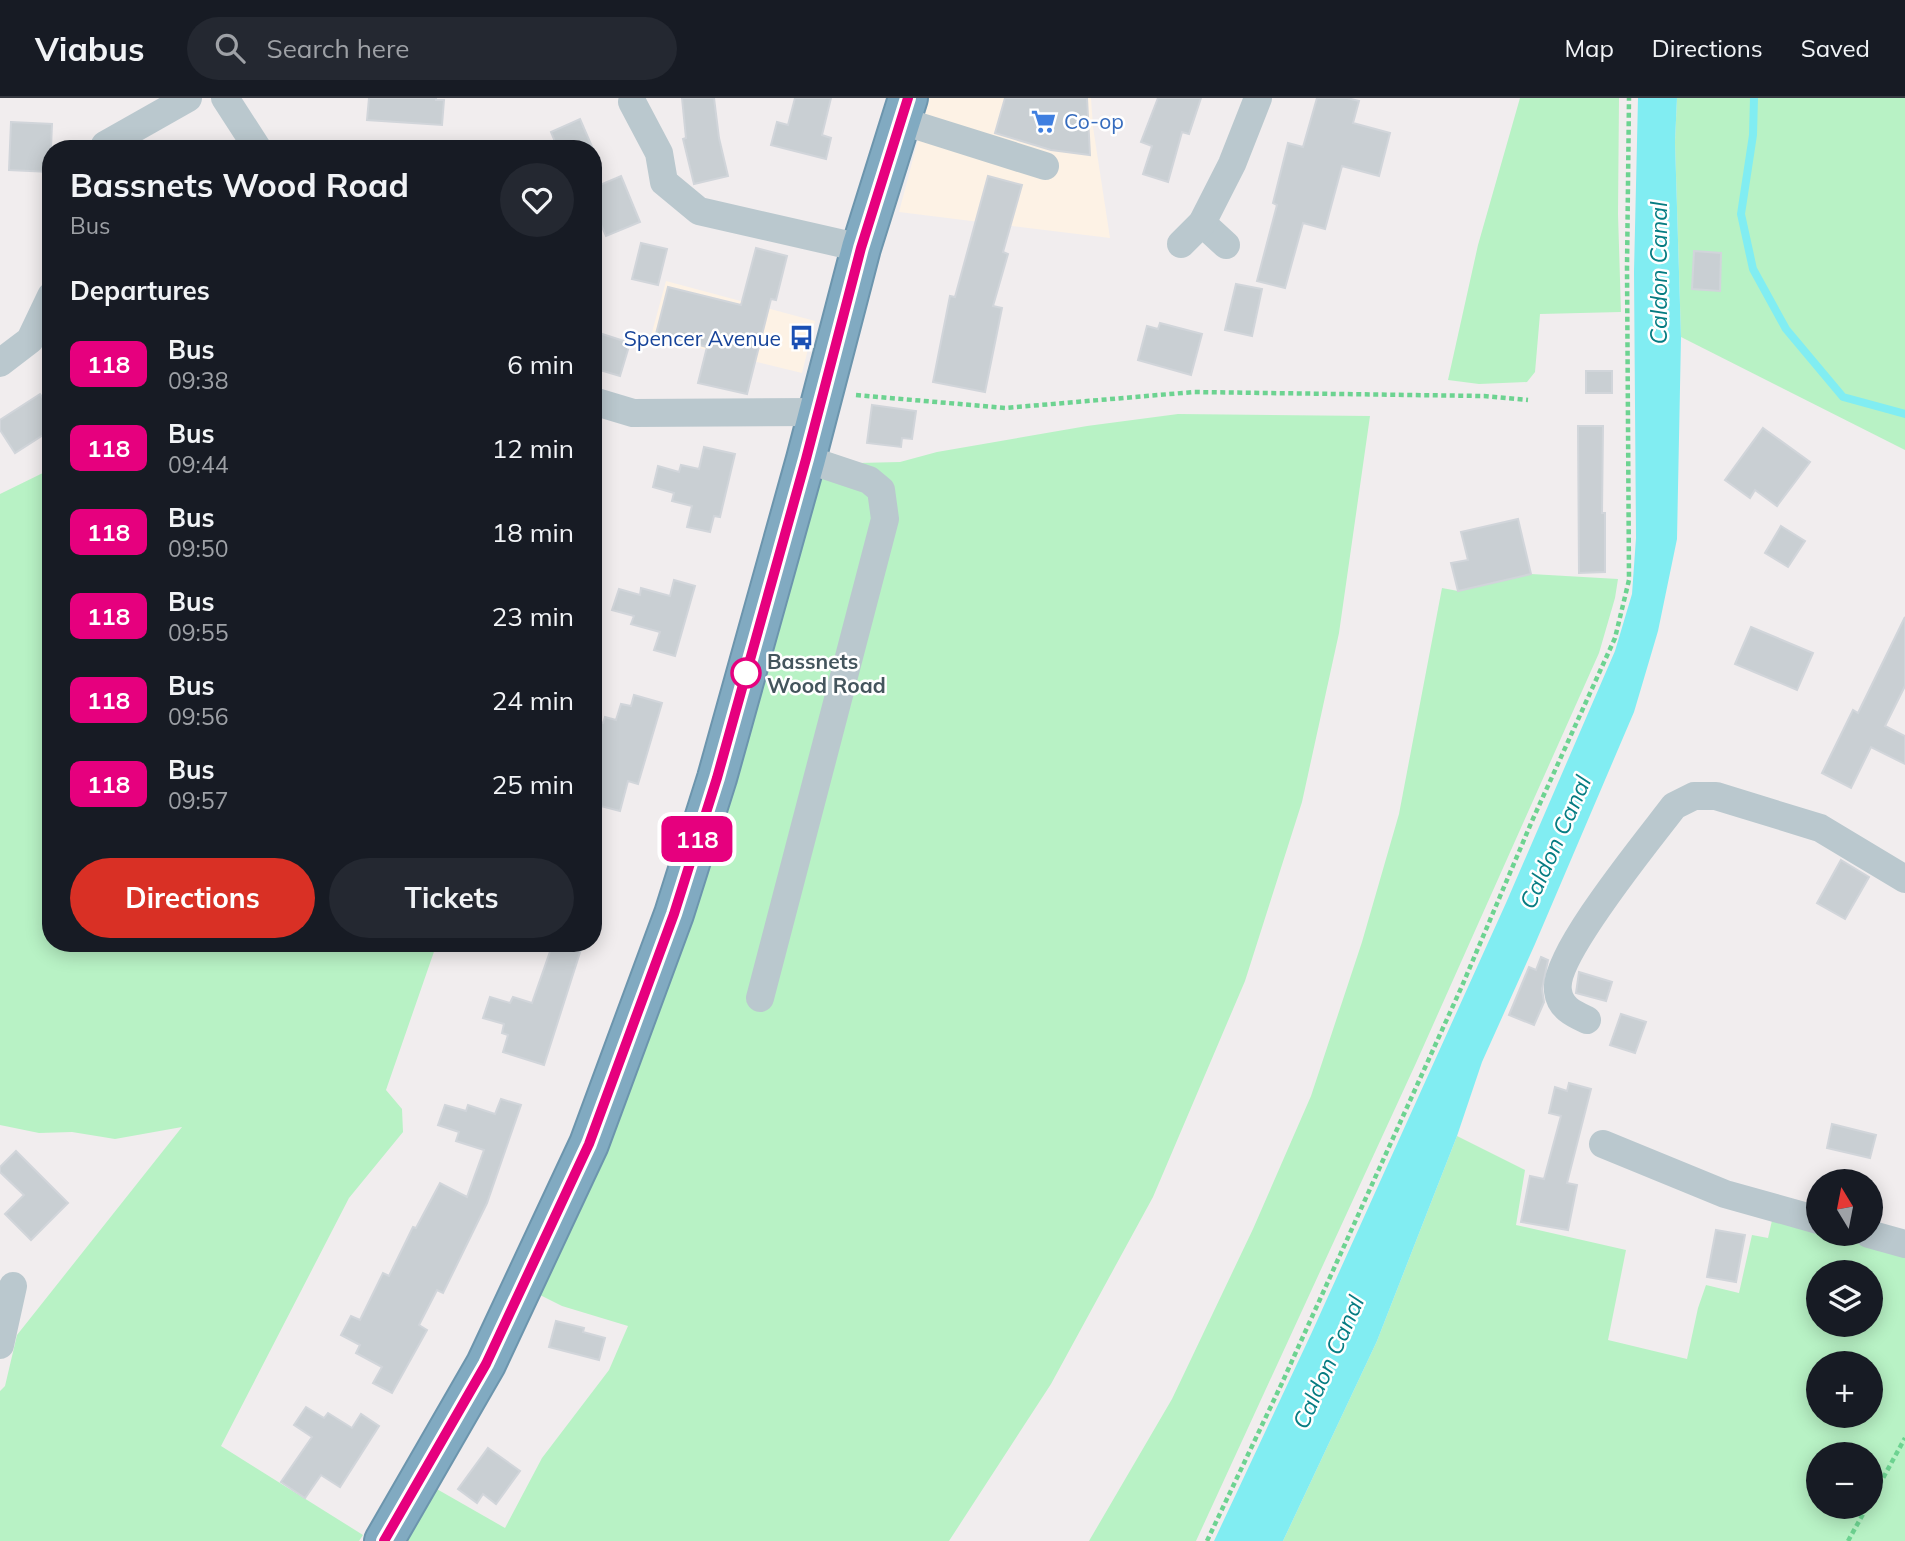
<!DOCTYPE html>
<html lang="en">
<head>
<meta charset="utf-8">
<style>
	:root { --surface:#171b24; --page:#242831; --text:#f1f3f6; --muted:#9ea1a6; --line:#363941; --accent:#d93025 }
	body { margin:0; font-family:Mulish,sans-serif; background:var(--page); color:var(--text); height:100vh; display:flex; flex-direction:column; font-size:26px; white-space:nowrap }
	* { box-sizing:border-box; margin:0 }
	p { font-size:23px; color:var(--muted) }
	.icon { flex:none; width:38px; height:38px; fill:none; stroke:currentColor; stroke-width:2; stroke-linecap:round; stroke-linejoin:round }
	.map { position:relative; flex:1; overflow:hidden }
	.details { position:absolute; left:42px; top:42px; width:560px; height:812px; display:flex; flex-direction:column; background:var(--surface); border-radius:28px; box-shadow:0 4px 18px #0003 }
	.details>* { flex:none }
	.badge { padding:0 14px; border-radius:10px; font-size:24px; line-height:46px }
	.needle { width:46px; rotate:350deg }
	.fabs { position:absolute; left:1806px; top:1071px; display:grid; gap:14px }
	.fabs a { display:grid; place-items:center; width:77px; height:77px; border-radius:50%; background:var(--surface); box-shadow:0 4px 18px #0003; font-size:35px }
	.map>.badge { position:absolute; translate:-50% -50%; box-shadow:0 0 0 4px #fff }
	h2 { padding:0 28px; font-size:26px; line-height:63px }
	.round { display:grid; place-items:center; flex:none; width:74px; height:74px; border-radius:37px; background:var(--page) }
	.head { display:flex; align-items:center; justify-content:space-between; height:119px; padding:0 28px }
	h1 { font-size:33px; font-weight:700; line-height:52px }
	.action { display:flex; gap:14px; margin-top:auto; padding:14px 28px }
	.action a { flex:1; height:80px; border-radius:42px; background:var(--accent); color:#fff; font-size:28px; font-weight:700; line-height:80px; text-align:center }
	.action a+a { background:var(--page); color:var(--text) }
	ul { padding:0; list-style:none }
	li { display:flex; align-items:center; gap:21px; height:84px; padding:0 28px }
	li div { flex:1 }
	li b { display:block; font-size:26px }
	li em { font-style:normal }
	li .badge { min-width:77px; font-weight:700; text-align:center }
	header { display:flex; align-items:center; gap:42px; box-sizing:border-box; height:98px; padding:0 35px; background:var(--surface); border-bottom:2px solid var(--line) }
	header strong { font-size:33px }
	nav { display:flex; gap:38px; margin-inline-start:auto; font-size:24px }
	.search { width:490px; height:63px; background:var(--page); display:flex; align-items:center; gap:18px; box-sizing:border-box; padding:0 24px; border-radius:38px; color:var(--muted); font-size:26px }
	.map>svg:first-child { display:block }
	.commercial { fill:#fdf2e5 }
	.green { fill:#b8f2c5; fill-rule:evenodd }
	.water { fill:#81edf2 }
	.lines { fill:none; stroke-linecap:round; stroke-linejoin:round }
	.stream { stroke:#81edf2; stroke-width:8 }
	.building { fill:#c9cfd3; stroke:#d1d5da; stroke-width:2 }
	.highway-casing { stroke:#6c95ad; stroke-width:42 }
	.path { stroke:#6dd391; stroke-width:4.5; stroke-dasharray:5 3.5; stroke-linecap:butt }
	.minor { stroke:#bac8ce; stroke-width:28 }
	.highway { stroke:#81aac1; stroke-width:38 }
	.line-casing { stroke:#fff; stroke-width:16 }
	.line { stroke:#e6007e; stroke-width:10 }
	.stop-dot { fill:#fff; stroke:#e6007e; stroke-width:3.5 }
	.labels { text-anchor:middle; dominant-baseline:central; stroke-width:5; stroke-linejoin:round; paint-order:stroke }
	.shop-label { font-size:21px; fill:#366cbe; stroke:#fff; text-anchor:start }
	.transit-label { font-size:21px; fill:#164399; stroke:#fff; text-anchor:end }
	.stop-label { font-size:21px; font-weight:bold; fill:#44555d; stroke:#fff; text-anchor:start }
	.water-label { font-size:23px; font-style:italic; fill:#067c82; stroke:#fff }
</style>
</head>
<body>
<header>
<strong>Viabus</strong>
<div class="search"><svg class="icon" aria-label="search" viewBox="0 0 24 24"><circle cx="10" cy="10" r="6"/><path d="M15 15l6 6"/></svg>Search here</div>
<nav><a>Map</a><a>Directions</a><a>Saved</a></nav>
</header>
<div class="map">
<svg width="1905" height="1443" viewBox="0 0 1905 1443">
	<rect width="100%" height="100%" fill="#f1edee"/>
	<g class="commercial">
		<polygon points="929,0 1091,0 1093,29 1110,140 899,114"/>
		<polygon points="666,183 815,223 802,275 651,238"/>
	</g>
	<g class="green">
		<polygon points="1520,0 1619,0 1618,116 1621,214 1540,216 1535,274 1527,284 1479,286 1448,282 1478,147"/>
		<polygon points="1677,0 1905,0 1905,352 1681,239 1675,44"/>
		<polygon points="1178,316 1370,318 1339,535 1302,704 1245,883 1153,1099 1051,1286 949,1443 405,1443 435,1390 505,1430 542,1360 609,1272 628,1228 562,1208 538,1196 825,353 858,365 900,364 937,354 1087,328"/>
		<polygon points="51,371 51,845 437,845 386,992 402,1011 403,1034 349,1100 221,1348 363,1437 359,1443 0,1443 0,1293 5,1288 17,1237 182,1029 115,1041 72,1034 39,1035 0,1027 0,396"/>
		<polygon points="1531,476 1618,481 1615,500 1599,555 1416,965 1196,1443 1089,1443 1172,1301 1253,1131 1311,998 1362,844 1399,716 1442,490 1458,493"/>
		<path d="M1457,1038L1525,1072L1516,1127L1626,1152L1608,1242L1687,1261L1698,1210L1706,1187L1739,1195L1752,1137L1768,1140L1773,1118L1818,1130V1136H1842L1905,1152V1443H1283L1377,1243ZM1818,1174H1871V1227H1818ZM1818,1265H1871V1318H1818ZM1818,1356H1871V1409H1818Z"/>
	</g>
	<polygon class="water" points="1638,0 1677,0 1675,44 1681,239 1677,441 1658,533 1634,614 1535,846 1482,964 1457,1038 1377,1243 1283,1443 1214,1443 1312,1234 1506,805 1615,553 1632,496 1636,440 1634,174"/>
	<g class="lines">
		<polyline class="stream" points="1754,0 1753,37 1741,116 1753,171 1786,231 1843,299 1905,316"/>
	</g>
	<g class="building">
		<polygon points="369,0 436,0 436,2 444,2 442,27 367,22"/>
		<polygon points="682,0 714,0 719,40 728,78 694,86 683,41 686,40"/>
		<polygon points="795,0 831,0 822,37 831,40 826,61 771,47 777,24 788,27"/>
		<polygon points="1005,0 1087,0 1090,57 1051,52 995,35"/>
		<polygon points="1158,0 1201,0 1189,36 1182,34 1168,84 1143,76 1152,48 1141,44"/>
		<polygon points="1317,0 1347,0 1359,3 1353,25 1390,35 1379,78 1342,68 1325,131 1303,125 1285,190 1257,183 1277,107 1273,105 1288,45 1303,49"/>
		<polygon points="580,21 593,51 558,51 551,34"/>
		<polygon points="11,24 52,26 50,74 9,72"/>
		<polygon points="621,78 640,124 606,138 593,108 593,90"/>
		<polygon points="988,78 1022,87 1003,154 1008,156 993,208 1002,210 985,294 933,284 950,198 955,199"/>
		<polygon points="641,145 667,151 658,187 632,181"/>
		<polygon points="756,150 787,158 776,202 771,201 747,296 698,285 707,249 656,236 668,189 741,207"/>
		<polygon points="1694,153 1721,155 1720,193 1692,191"/>
		<polygon points="1236,186 1262,191 1252,238 1225,232"/>
		<polygon points="1160,225 1202,236 1191,277 1138,262 1147,228 1158,231"/>
		<polygon points="593,233 630,245 620,278 593,270"/>
		<rect x="1586" y="273" width="26" height="22"/>
		<polygon points="40,296 51,312 51,332 15,355 0,332 0,322"/>
		<polygon points="872,307 916,313 912,341 902,340 901,349 867,345"/>
		<polygon points="1578,328 1603,328 1602,415 1605,415 1605,474 1579,475"/>
		<polygon points="1763,330 1810,364 1777,408 1755,392 1750,400 1725,382"/>
		<polygon points="704,349 735,356 720,419 714,418 710,434 687,429 692,408 672,403 674,395 653,389 658,368 679,374 681,367 699,371"/>
		<polygon points="1518,421 1531,476 1458,493 1451,465 1468,462 1461,434"/>
		<polygon points="1781,428 1805,443 1788,469 1765,455"/>
		<polygon points="674,482 695,488 675,558 654,552 660,534 631,526 634,518 612,512 619,491 640,497 641,490 670,498"/>
		<polygon points="1905,519 1905,588 1885,628 1905,638 1905,666 1871,649 1851,690 1822,675 1853,612 1858,615"/>
		<polygon points="1751,529 1813,555 1797,592 1735,566"/>
		<polygon points="634,597 662,605 638,686 628,683 620,713 593,706 593,623 603,625 605,619 616,622 621,606 631,608"/>
		<polygon points="1841,762 1869,779 1845,821 1817,805"/>
		<polygon points="553,845 583,845 544,967 503,954 508,937 502,935 504,926 483,920 490,899 510,905 513,899 532,905"/>
		<polygon points="1541,859 1548,862 1542,891 1544,904 1534,927 1509,917 1529,869 1536,872"/>
		<polygon points="1579,874 1612,884 1606,903 1576,895"/>
		<polygon points="1621,916 1646,924 1635,955 1610,947"/>
		<polygon points="1569,985 1591,991 1567,1085 1577,1087 1568,1132 1521,1124 1530,1078 1544,1081 1561,1018 1549,1015 1555,989 1567,993"/>
		<polygon points="501,1001 521,1007 487,1105 443,1195 437,1192 419,1227 427,1232 392,1295 373,1285 382,1269 356,1255 360,1247 341,1237 351,1218 360,1222 383,1175 389,1178 413,1129 416,1130 440,1085 467,1099 484,1052 456,1043 459,1034 438,1027 445,1007 466,1013 468,1007 495,1016"/>
		<polygon points="1832,1026 1876,1037 1870,1060 1827,1050"/>
		<polygon points="16,1053 68,1105 31,1142 5,1116 24,1097 0,1074 0,1069"/>
		<polygon points="1716,1132 1745,1137 1736,1184 1707,1179"/>
		<polygon points="556,1223 584,1230 583,1234 605,1240 599,1262 549,1249"/>
		<polygon points="306,1309 324,1320 328,1315 352,1330 361,1316 379,1328 340,1389 321,1377 305,1400 281,1384 312,1339 294,1327"/>
		<polygon points="488,1350 520,1373 496,1406 483,1396 477,1405 458,1391"/>
	</g>
	<g class="lines">
		<defs>
			<polyline id="highway" points="384,1443 486,1266 589,1046 674,816 717,680 806,361 861,150 908,0"/>
		</defs>
		<use href="#highway" class="highway-casing"/>
		<g class="path">
			<polyline points="856,297 1005,310 1194,294 1484,298 1528,302"/>
			<polyline points="1871,1402 1905,1340"/>
			<polyline points="1207,1443 1282,1285 1462,888 1532,723 1615,540 1629,482 1627,170 1629,0"/>
			<polyline points="1848,1443 1867,1409"/>
		</g>
		<g class="minor">
			<polyline points="225,0 258,51"/>
			<polyline points="632,4 659,55 664,84 699,113 861,150"/>
			<polyline points="902,23 1045,68"/>
			<polyline points="104,51 105,47 188,0"/>
			<polyline points="1202,125 1226,147"/>
			<polyline points="1181,146 1202,125 1232,66 1258,0"/>
			<polyline points="0,265 30,242 51,198"/>
			<polyline points="593,303 633,315 818,314"/>
			<polyline points="760,900 885,421 881,392 869,382 806,361"/>
			<path d="M1587,922C1574,916 1560,910 1558,893C1552,858 1650,740 1674,708L1694,698H1716L1820,730L1905,781"/>
			<polyline points="1603,1046 1725,1096 1818,1122"/>
			<polyline points="1869,1136 1905,1146"/>
			<polyline points="0,1247 13,1188"/>
		</g>
		<use href="#highway" class="highway"/>
	</g>
	<g class="lines">
		<defs>
			<polyline id="line" points="384,1443 486,1266 589,1046 674,816 717,680 806,361 861,150 908,0"/>
		</defs>
		<use href="#line" class="line-casing"/>
		<use href="#line" class="line"/>
	</g>
	<defs>
		<symbol id="supermarket-bare" viewBox="-9 -9 18 18"><path d="M-6-5.5h2.5l.6 2H6L4.5 2H-2.5L-4.4-4H-6ZM-1.5 3.2a1.3 1.3 0 1 0 .1 0ZM3 3.2a1.3 1.3 0 1 0 .1 0Z" fill="#3f7fe0" stroke="#fff" stroke-width="2.5" paint-order="stroke"/></symbol>
		<symbol id="bus-bare" viewBox="-9 -9 18 18"><path d="M-5-6H5V4H4V6H2V4H-2V6H-4V4H-5ZM-3.5-4V0h7V-4ZM-3.5 1.2v1.5H-2V1.2ZM2 1.2v1.5H3.5V1.2Z" fill="#1a4fb4" stroke="#fff" stroke-width="2.5" paint-order="stroke"/></symbol>
	</defs>
	<g fill-rule="evenodd">
		<use href="#supermarket-bare" x="1026" y="6" width="35" height="35"/>
		<use href="#bus-bare" x="784" y="222" width="35" height="35"/>
	</g>
	<circle class="stop-dot" cx="746" cy="575" r="14"/>
	<g class="labels">
		<g class="shop-label">
			<text x="1064" y="23">Co-op</text>
		</g>
		<g class="transit-label">
			<text x="781" y="240">Spencer Avenue</text>
		</g>
		<g class="stop-label">
			<text x="767" y="563">Bassnets<tspan x="767" dy="24">Wood Road</tspan></text>
		</g>
		<g class="water-label">
			<text transform="translate(1658 175) rotate(-90)">Caldon Canal</text>
			<text transform="translate(1555 744) rotate(-66)">Caldon Canal</text>
			<text transform="translate(1328 1264) rotate(-66)">Caldon Canal</text>
		</g>
	</g>
</svg>
<div class="fabs">
<a><svg class="needle" viewBox="-14 -14 28 28"><path d="M0-13l5 13h-10z" fill="#e53935"/><path d="M0 13l5-13h-10z" fill="#9ea1a6"/></svg></a>
<a><svg class="icon" aria-label="layers" viewBox="0 0 24 24"><path d="M12 4l9 5-9 5-9-5zM3 14l9 5 9-5"/></svg></a>
<a>+</a>
<a>−</a>
</div>
<b class="badge" style="left:697px;top:741px;background:#e6007e;color:#fff">118</b>
<section class="details">
<div class="head"><div><h1>Bassnets Wood Road</h1><p>Bus</p></div><a class="round"><svg class="icon" aria-label="heart" viewBox="0 0 24 24"><path d="M12 20l-8-8c-3-5 5-10 8-4 3-6 11-1 8 4z"/></svg></a></div>
<h2>Departures</h2>
<ul>
<li><span class="badge" style="background:#e6007e;color:#fff">118</span><div><b>Bus</b><p>09:38</p></div><em>6 min</em></li>
<li><span class="badge" style="background:#e6007e;color:#fff">118</span><div><b>Bus</b><p>09:44</p></div><em>12 min</em></li>
<li><span class="badge" style="background:#e6007e;color:#fff">118</span><div><b>Bus</b><p>09:50</p></div><em>18 min</em></li>
<li><span class="badge" style="background:#e6007e;color:#fff">118</span><div><b>Bus</b><p>09:55</p></div><em>23 min</em></li>
<li><span class="badge" style="background:#e6007e;color:#fff">118</span><div><b>Bus</b><p>09:56</p></div><em>24 min</em></li>
<li><span class="badge" style="background:#e6007e;color:#fff">118</span><div><b>Bus</b><p>09:57</p></div><em>25 min</em></li>
</ul>
<div class="action"><a>Directions</a><a>Tickets</a></div>
</section>
</div>
</body>
</html>
